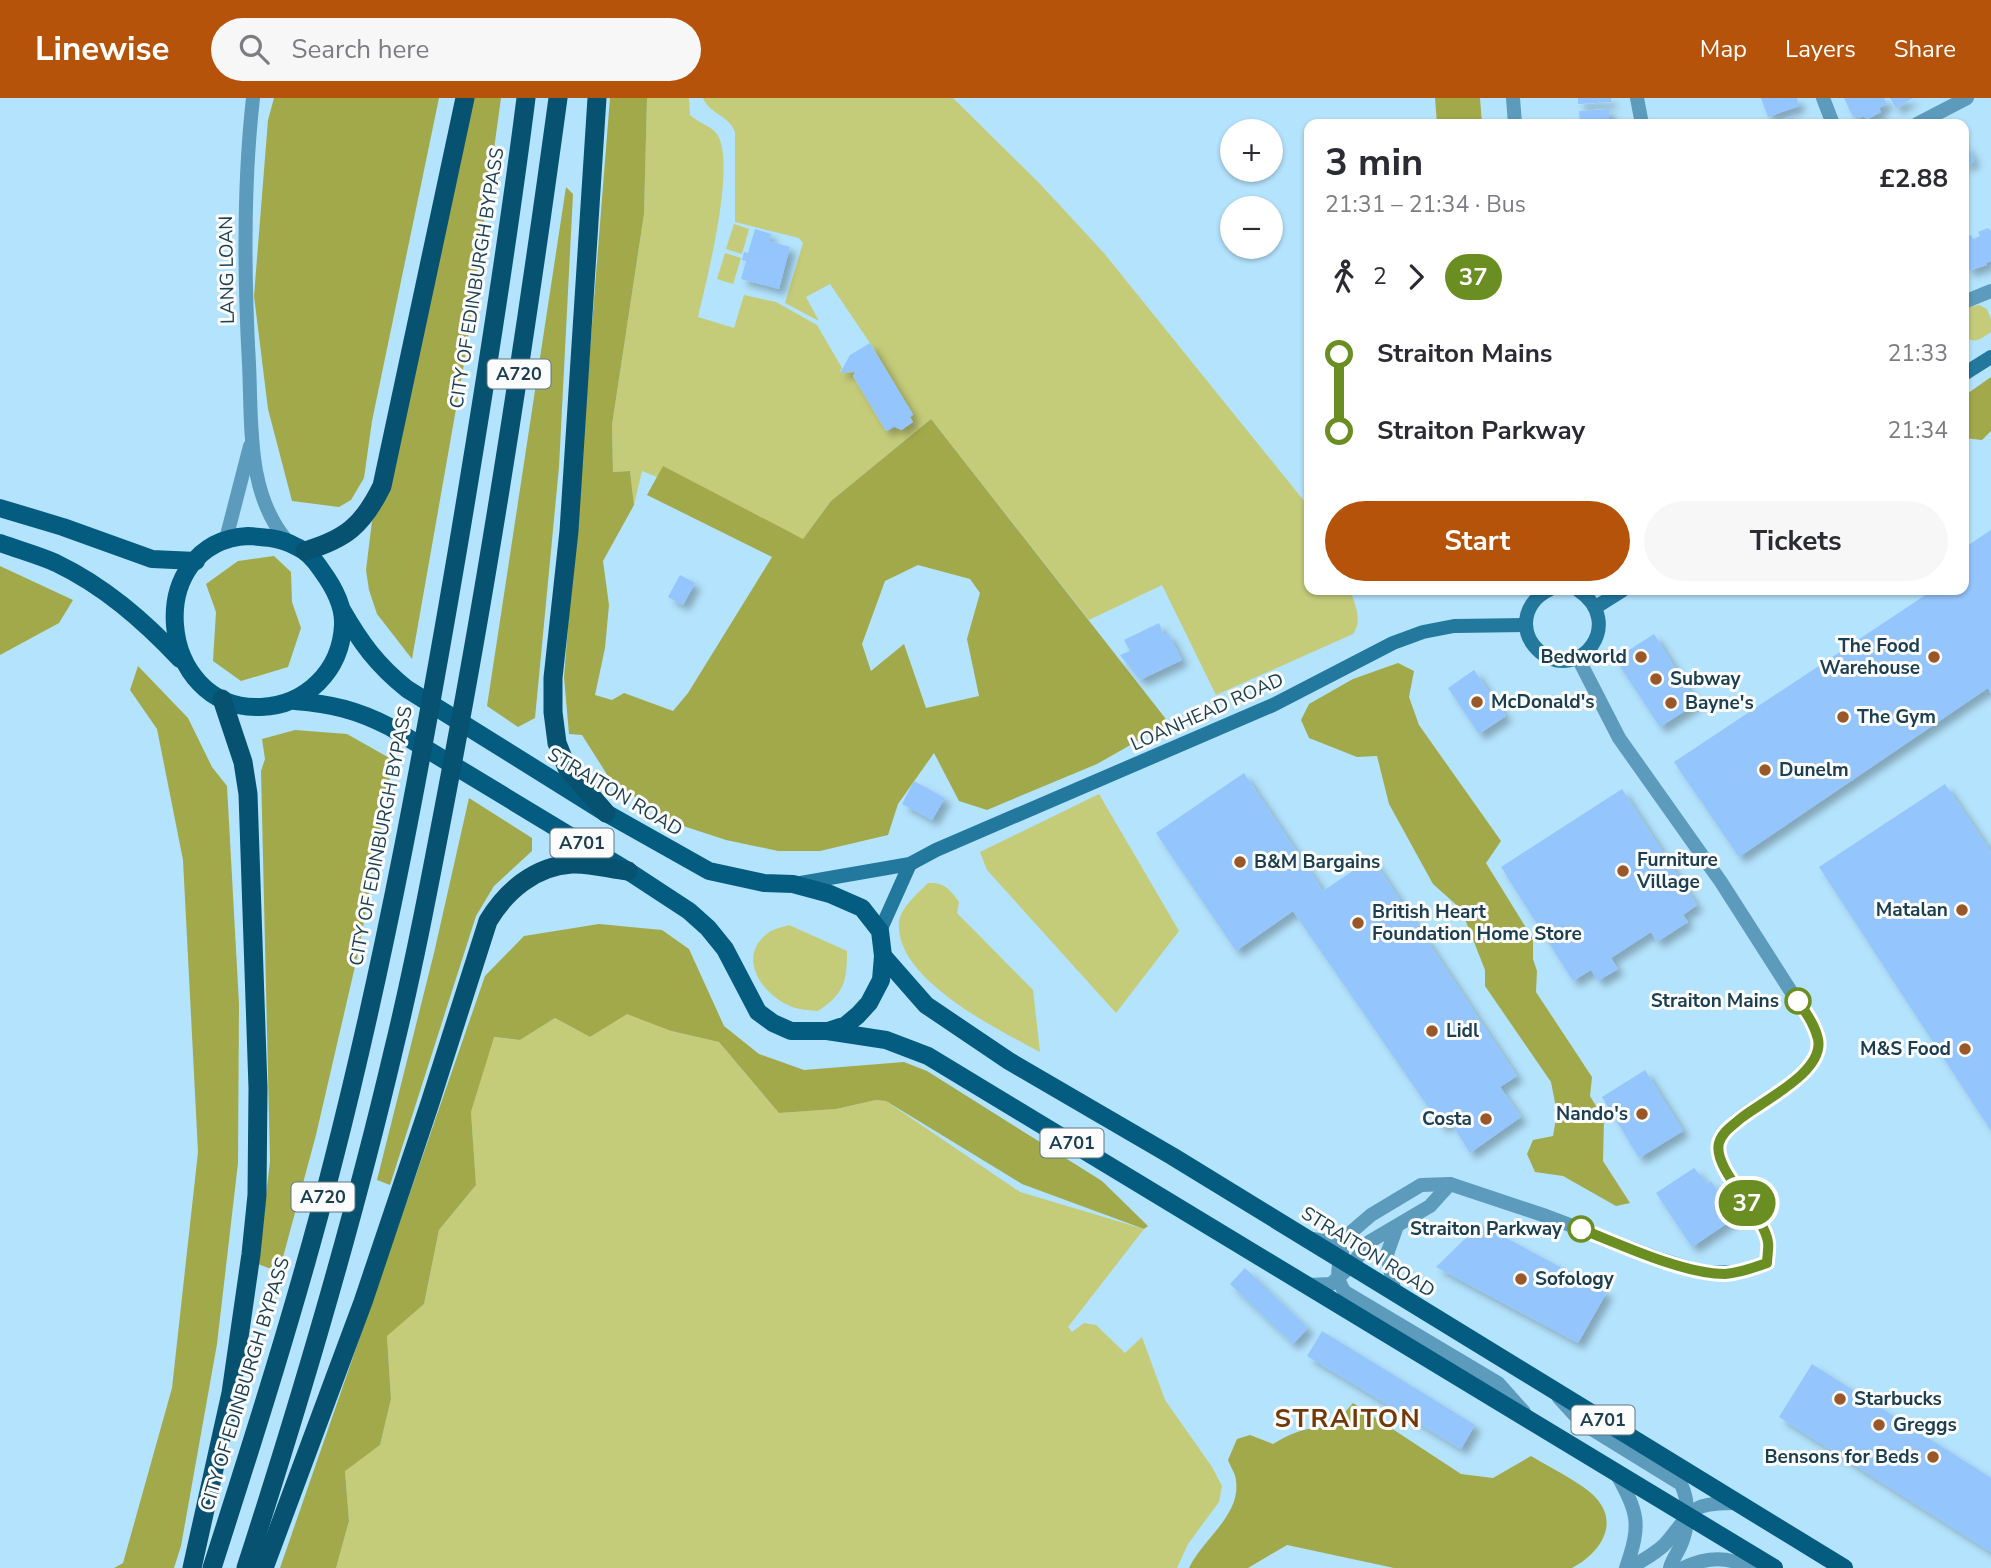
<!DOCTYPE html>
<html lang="en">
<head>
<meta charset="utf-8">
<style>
	:root { --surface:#fff; --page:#f7f7f7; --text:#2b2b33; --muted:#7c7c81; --accent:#b45309 }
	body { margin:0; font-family:"Nunito Sans",sans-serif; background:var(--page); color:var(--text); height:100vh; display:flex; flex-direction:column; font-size:26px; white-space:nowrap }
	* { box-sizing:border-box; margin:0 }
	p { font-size:23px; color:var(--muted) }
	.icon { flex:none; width:38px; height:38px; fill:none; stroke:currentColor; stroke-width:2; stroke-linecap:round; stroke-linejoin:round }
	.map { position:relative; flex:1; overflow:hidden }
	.drawer { position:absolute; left:1304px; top:21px; width:665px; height:476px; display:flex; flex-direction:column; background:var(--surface); border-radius:14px; box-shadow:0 2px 5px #0004 }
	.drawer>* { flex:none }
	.badge { padding:0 14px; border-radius:23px; font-size:24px; line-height:46px }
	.controls { position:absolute; left:1220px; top:21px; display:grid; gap:14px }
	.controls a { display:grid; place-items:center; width:63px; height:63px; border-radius:50%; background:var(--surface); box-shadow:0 2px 5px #0004; font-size:35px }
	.map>.badge { position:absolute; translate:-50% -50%; box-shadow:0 0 0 4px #fff }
	.legs { display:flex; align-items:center; gap:10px; height:77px; padding:0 21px; font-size:23px }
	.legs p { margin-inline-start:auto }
	.headline { display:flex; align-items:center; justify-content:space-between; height:119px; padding:0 21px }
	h1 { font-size:38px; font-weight:700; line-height:52px }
	.primary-button { display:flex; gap:14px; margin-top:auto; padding:14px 21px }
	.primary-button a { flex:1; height:80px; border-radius:42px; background:var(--accent); color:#fff; font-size:28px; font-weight:700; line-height:80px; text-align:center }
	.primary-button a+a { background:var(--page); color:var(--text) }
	ul { padding:0 21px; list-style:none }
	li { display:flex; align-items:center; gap:24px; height:77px; font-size:26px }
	li i { display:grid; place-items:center; width:10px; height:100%; margin:0 9px; background:currentColor }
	li i::after { content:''; width:18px; height:18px; margin:-9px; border:5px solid; border-radius:50%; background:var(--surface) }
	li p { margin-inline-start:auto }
	li:first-child i { background:linear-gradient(#0000 50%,currentColor 0) }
	li:last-child i { background:linear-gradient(currentColor 50%,#0000 0) }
	header { display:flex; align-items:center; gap:42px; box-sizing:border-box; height:98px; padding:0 35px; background:var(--accent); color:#fff }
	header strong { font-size:33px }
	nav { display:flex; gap:38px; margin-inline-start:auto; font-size:24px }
	.search { width:490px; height:63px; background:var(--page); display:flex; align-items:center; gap:18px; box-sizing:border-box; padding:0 24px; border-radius:38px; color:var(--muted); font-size:26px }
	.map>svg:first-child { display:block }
	.green { fill:#c4cb79 }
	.forest { fill:#a2a94a; fill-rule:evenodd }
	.building { fill:#94c5fd; filter:url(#shadow) }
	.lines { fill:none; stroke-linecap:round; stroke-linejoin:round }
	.minor { stroke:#5c9bbb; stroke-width:14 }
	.tertiary { stroke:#5c9bbb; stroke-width:14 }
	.secondary { stroke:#23789e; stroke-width:14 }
	.primary { stroke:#045d80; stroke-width:18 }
	.trunk { stroke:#075270; stroke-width:19 }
	.line-1-casing { stroke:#fff; stroke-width:16 }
	.line-1 { stroke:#6b8e23; stroke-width:10 }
	.poi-dot { fill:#9a5728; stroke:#fcfcfc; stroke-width:2.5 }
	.stop-1-dot { fill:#fff; stroke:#6b8e23; stroke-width:3.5 }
	.labels { text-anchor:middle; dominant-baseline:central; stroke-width:6; stroke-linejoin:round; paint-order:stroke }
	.shield { fill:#fcfcfc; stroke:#5f7884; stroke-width:2 }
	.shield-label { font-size:18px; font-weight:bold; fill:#1c4051 }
	.street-label { font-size:19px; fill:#1c4051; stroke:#fcfcfc }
	.poi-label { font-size:19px; font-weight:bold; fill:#1c4051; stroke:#fcfcfc; text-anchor:start }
	.stop-label { font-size:19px; font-weight:bold; fill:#1c4051; stroke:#fcfcfc; text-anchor:end }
	.district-label { font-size:26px; font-weight:bold; letter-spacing:2px; fill:#733807; stroke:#fcfcfc }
</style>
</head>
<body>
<header>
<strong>Linewise</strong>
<div class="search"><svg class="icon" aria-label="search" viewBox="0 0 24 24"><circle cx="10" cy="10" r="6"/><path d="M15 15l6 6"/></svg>Search here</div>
<nav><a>Map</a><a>Layers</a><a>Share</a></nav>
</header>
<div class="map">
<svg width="1991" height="1470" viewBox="0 0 1991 1470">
	<defs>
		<filter id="shadow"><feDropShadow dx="6" dy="6" stdDeviation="3.5" flood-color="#0004"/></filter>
	</defs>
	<rect width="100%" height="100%" fill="#b4e3fd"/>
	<g class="green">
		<path d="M647,0H689L690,17C698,25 710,27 717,36C737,66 706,184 698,219L734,230L744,197L776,204L817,227L842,270L840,274H855L853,278L886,333L895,330L902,332L913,324L910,319L913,316L870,245L830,186L806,199L819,223L785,205L803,145L799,140L735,124V34C729,17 709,16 703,0H953L1040,86L1103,154L1309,409V492H1350C1355,507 1363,522 1353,536L1216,597L1162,487L1089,522L931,321L831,403L803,441L663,369L657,379L642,373L634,407L630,373L613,374L612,327L644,116Z"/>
		<polygon points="734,126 749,131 742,156 726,151"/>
		<polygon points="725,155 741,160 733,186 717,181"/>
		<path d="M1979,207L1987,211L1991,222V234C1980,241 1975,247 1964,238V210Z"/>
		<polygon points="1099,696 1179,833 1116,915 987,772 980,754"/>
		<path d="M928,785C944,784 950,791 959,804L957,815L1033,892L1040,954C999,932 894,881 899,824C901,809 918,795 928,785Z"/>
		<path d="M789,827L847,853C847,884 844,896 818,913C809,912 798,912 790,908C762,896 736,859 768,835C773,831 783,829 789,827Z"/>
		<polygon points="627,915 671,933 719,944 779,1015 836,1011 876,1002 886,1003 1020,1094 1144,1131 1068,1229 1072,1234 1084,1225 1096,1227 1125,1255 1142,1239 1165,1302 1212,1369 1222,1388 1219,1404 1188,1446 1177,1470 336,1470 349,1423 345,1372 380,1347 391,1301 387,1237 424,1206 439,1132 476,1087 471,1014 493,939 520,942 555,920 590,939"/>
	</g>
	<g class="forest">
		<polygon points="274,0 439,0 372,323 364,380 351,402 339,409 292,403 268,311 254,198 268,22"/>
		<polygon points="473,0 501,0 466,254 412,561 377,516 369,492 366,472 372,423 392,382"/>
		<path d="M610,0H647L644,116L612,327L613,374L630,373L634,407L603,463L609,507L605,550L595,597L612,602L624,595L673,613L688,595L772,459L647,397L663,368L803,441L831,403L931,321L1169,625L1097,666L987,712L959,703L934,655L898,706L888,737L820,753H778L726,742L665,722L608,678L582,637L569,636L564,579ZM918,467L970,481L980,495L967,541L979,598L926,610L904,546L871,573L862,546L885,483Z"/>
		<polygon points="1435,0 1480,0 1482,26 1437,26"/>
		<polygon points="566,89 573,96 559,369 535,620 518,629 487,608"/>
		<polygon points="1991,279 1991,333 1982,342 1964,340 1964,298"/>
		<polygon points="274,458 291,474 292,504 301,530 288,569 241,583 213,563 216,514 206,486 238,463"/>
		<polygon points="0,468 73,502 59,525 0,557"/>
		<polygon points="1398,565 1414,573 1409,599 1419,627 1501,743 1486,765 1533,841 1533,861 1537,873 1536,894 1592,979 1590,998 1604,1021 1603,1063 1630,1105 1616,1108 1563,1078 1535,1074 1527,1056 1533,1042 1553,1038 1557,1015 1551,984 1485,888 1485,872 1461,811 1433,786 1389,706 1377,658 1357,659 1309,640 1301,622 1309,606 1353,581"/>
		<polygon points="138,568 188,620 212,669 227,688 239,906 238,1065 217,1246 181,1448 174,1470 114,1470 123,1465 172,1290 198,1054 183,762 157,631 130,592"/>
		<polygon points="295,632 347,636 393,662 359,851 316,1037 279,1174 258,1166 270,1063 261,673 265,661 262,641"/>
		<polygon points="469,700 532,740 532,753 494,788 476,818 390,1087 377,1082 434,855"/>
		<polygon points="599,826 662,832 689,851 724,928 759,956 804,972 904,964 927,973 1102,1083 1148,1128 1144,1131 1022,1086 886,1003 876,1002 836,1011 779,1015 719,944 671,933 627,916 590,939 555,920 520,942 494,939 471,1014 476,1087 439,1132 424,1206 387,1238 391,1301 380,1347 345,1373 349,1423 336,1470 280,1470 485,878 524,838"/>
		<path d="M1353,1305L1461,1376L1493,1380L1531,1358C1549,1369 1578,1383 1592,1396C1622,1423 1601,1455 1572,1470H1394L1287,1447L1248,1470H1189C1202,1442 1241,1417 1236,1383C1236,1376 1230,1368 1228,1362L1237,1341L1250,1337L1273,1346C1291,1335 1309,1327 1330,1331Z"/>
	</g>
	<g class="building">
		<polygon points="1578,0 1611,0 1611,4 1578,6"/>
		<polygon points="1761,0 1797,0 1799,8 1768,19"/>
		<polygon points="1844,0 1884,0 1887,6 1879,10 1881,14 1866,22 1864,18 1859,20 1857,17 1853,19"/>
		<polygon points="1890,0 1913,0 1896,10"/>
		<polygon points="1609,11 1609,26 1580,26 1579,13"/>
		<polygon points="1793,18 1796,26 1772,26"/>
		<polygon points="1964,41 1974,63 1964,69"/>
		<polygon points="1988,130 1991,133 1991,163 1986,165 1987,167 1968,173 1964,162 1964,140 1971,137 1973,141 1980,138 1978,134"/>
		<polygon points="755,131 771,136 769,143 790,149 779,191 741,181 746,163 742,162 744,154 748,155"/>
		<polygon points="870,245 913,317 910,319 913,324 901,332 894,328 886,333 853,278 855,274 840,275 850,257"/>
		<polygon points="1991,432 1991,596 1988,590 1739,759 1674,664 1933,492 1964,492 1964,472 1968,469 1964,462 1964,450"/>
		<polygon points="680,477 695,485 683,507 668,499"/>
		<polygon points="1159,525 1164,537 1168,535 1182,562 1140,582 1120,557 1130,553 1124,542"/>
		<polygon points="1654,536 1697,605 1660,629 1615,561"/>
		<polygon points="1474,572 1506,618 1479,636 1448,590"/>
		<polygon points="1244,675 1323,793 1372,760 1517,978 1500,989 1521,1019 1470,1055 1450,1023 1442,1029 1293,813 1236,853 1156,735"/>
		<polygon points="914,683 945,700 932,722 902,706"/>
		<polygon points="1945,686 1991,754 1991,1033 1819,769"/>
		<polygon points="1622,691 1697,807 1683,817 1688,824 1657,844 1651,834 1611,860 1618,871 1598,883 1591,872 1573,883 1501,769"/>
		<polygon points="1645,972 1683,1033 1639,1060 1602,999"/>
		<polygon points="1694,1070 1708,1086 1711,1083 1722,1100 1719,1103 1732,1122 1692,1149 1656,1095"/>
		<polygon points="1480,1126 1607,1194 1578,1245 1436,1169"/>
		<polygon points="1245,1170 1308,1230 1293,1246 1230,1186"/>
		<polygon points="1322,1233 1475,1327 1461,1351 1307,1258"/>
		<polygon points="1812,1266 1991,1380 1991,1454 1779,1319"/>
	</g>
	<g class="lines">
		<g class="minor">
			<polyline points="1637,0 1642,26"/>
			<polyline points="1823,0 1833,26"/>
			<polyline points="1917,26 1967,0"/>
			<polyline points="1964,204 1991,193"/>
			<path d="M1312,1141L1334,1144L1349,1136L1371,1117L1421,1087L1450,1086L1546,1118L1660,1161L1702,1174H1738L1767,1165C1767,1158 1769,1150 1768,1143C1763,1114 1709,1071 1720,1043C1734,1009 1803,993 1817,957C1821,949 1817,939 1815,931L1721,784L1619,640L1578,560"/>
			<path d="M1342,1154C1338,1169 1335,1181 1345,1194L1498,1285L1524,1314"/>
			<polyline points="1307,1187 1331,1186 1351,1168 1369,1144 1430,1108 1450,1086"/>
			<polyline points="1395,1196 1387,1156 1397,1128"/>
			<path d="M1559,1300L1582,1325L1681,1386C1690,1405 1689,1430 1680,1449C1677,1456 1672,1462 1670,1470"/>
			<path d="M1615,1373C1638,1415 1642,1424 1626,1470"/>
			<path d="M1630,1470C1641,1463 1657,1455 1666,1445C1694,1412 1688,1405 1737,1405"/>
			<path d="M1683,1470C1704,1460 1727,1457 1749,1470"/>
		</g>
		<g class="tertiary">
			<path d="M253,0C243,89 244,177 249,266C252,326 246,396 288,444"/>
			<polyline points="1513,0 1515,26"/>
			<polyline points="226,441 250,348"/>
		</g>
		<g class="secondary">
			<polyline points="1964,276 1991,259"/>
			<path d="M1549,492C1536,498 1526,510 1526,526C1526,537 1532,547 1540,554C1579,586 1627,525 1578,492"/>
			<polyline points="1596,509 1623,492"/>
			<polyline points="795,786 910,766 936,752 1273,607 1393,545 1423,534 1454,528 1526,527"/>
			<polyline points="880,833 910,766"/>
		</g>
		<g class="primary">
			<polyline points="0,410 63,429 152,461 196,463"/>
			<path d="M248,438C264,439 281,440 295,448C307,453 315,462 322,473C333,488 344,507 343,527C341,573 306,607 261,609C155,613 142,444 248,438Z"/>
			<path d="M0,445C19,452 38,457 56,465C104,488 143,522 180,561"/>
			<path d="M342,512C361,545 377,567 407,591L606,715L709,773L764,785L793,786L830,796L862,810L880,833L883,858L881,882L869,905L858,917L846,927L828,933"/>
			<path d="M295,603C332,606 357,612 390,629L628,773L689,813L708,830L725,851L758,914L773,925L791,933H827L886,942L928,958L1774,1470"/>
			<polyline points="883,858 926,907 1009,963 1172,1058 1844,1470"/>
		</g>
		<g class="trunk">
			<polyline points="597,0 569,433 553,580 553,614 557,645 567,670 606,715"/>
			<path d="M305,453C346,441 363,427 382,388L465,0"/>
			<polyline points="192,1470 231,1295 251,1156 257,1097 258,990 248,696 243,664 222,601"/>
			<path d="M212,1470C255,1336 298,1201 333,1064C385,861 423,655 458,449C483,300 507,150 526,0"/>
			<path d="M246,1470C301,1300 352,1128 393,954C417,856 435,756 454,657C495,439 528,220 558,0"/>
			<path d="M264,1470L363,1204L429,1008L488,823C506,793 535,768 572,766C590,765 610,771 628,773"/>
		</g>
	</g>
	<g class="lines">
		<defs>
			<path id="line-1" d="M1581,1131C1622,1147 1683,1176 1725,1176C1740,1175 1753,1170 1767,1165C1767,1159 1769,1150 1768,1144C1764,1116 1712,1071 1719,1045C1722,1034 1732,1028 1740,1021C1762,1003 1825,974 1818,941C1815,927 1806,915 1798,903"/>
		</defs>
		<use href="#line-1" class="line-1-casing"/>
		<use href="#line-1" class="line-1"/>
	</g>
	<g class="poi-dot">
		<circle cx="1641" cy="559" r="7"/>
		<circle cx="1934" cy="559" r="7"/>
		<circle cx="1656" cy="581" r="7"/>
		<circle cx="1477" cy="604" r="7"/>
		<circle cx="1671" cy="605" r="7"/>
		<circle cx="1843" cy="619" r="7"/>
		<circle cx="1765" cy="672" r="7"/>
		<circle cx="1240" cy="764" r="7"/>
		<circle cx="1623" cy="773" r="7"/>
		<circle cx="1962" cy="812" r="7"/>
		<circle cx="1358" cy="825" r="7"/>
		<circle cx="1432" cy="933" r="7"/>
		<circle cx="1965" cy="951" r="7"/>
		<circle cx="1642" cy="1016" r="7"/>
		<circle cx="1486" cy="1021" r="7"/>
		<circle cx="1521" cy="1181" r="7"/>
		<circle cx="1840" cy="1301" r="7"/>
		<circle cx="1879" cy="1327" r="7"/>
		<circle cx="1933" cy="1359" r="7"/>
	</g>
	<g class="stop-1-dot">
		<circle cx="1798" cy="903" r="12"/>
		<circle cx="1581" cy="1131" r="12"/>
	</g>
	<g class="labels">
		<g class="shield">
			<rect x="487.5" y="261.5" width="63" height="29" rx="5"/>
			<rect x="550.5" y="730.5" width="63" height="29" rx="5"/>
			<rect x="1040.5" y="1030.5" width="63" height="29" rx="5"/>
			<rect x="291.5" y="1084.5" width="63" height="29" rx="5"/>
			<rect x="1571.5" y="1307.5" width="63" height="29" rx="5"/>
		</g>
		<g class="shield-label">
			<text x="519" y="276">A720</text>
			<text x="582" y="745">A701</text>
			<text x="1072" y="1045">A701</text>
			<text x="323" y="1099">A720</text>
			<text x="1603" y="1322">A701</text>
		</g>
		<g class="street-label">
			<text transform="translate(227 172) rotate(-91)">LANG LOAN</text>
			<text transform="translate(477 180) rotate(-81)">CITY OF EDINBURGH BYPASS</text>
			<text transform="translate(1207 614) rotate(-24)">LOANHEAD ROAD</text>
			<text transform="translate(615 694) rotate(31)">STRAITON ROAD</text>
			<text transform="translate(381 738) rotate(-79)">CITY OF EDINBURGH BYPASS</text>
			<text transform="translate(1368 1154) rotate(32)">STRAITON ROAD</text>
			<text transform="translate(245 1286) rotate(-73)">CITY OF EDINBURGH BYPASS</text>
		</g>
		<g class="poi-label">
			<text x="1920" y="548" text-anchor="end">The Food<tspan x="1920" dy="22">Warehouse</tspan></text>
			<text x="1627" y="559" text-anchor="end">Bedworld</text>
			<text x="1670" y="581">Subway</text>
			<text x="1491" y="604">McDonald's</text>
			<text x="1685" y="605">Bayne's</text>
			<text x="1857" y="619">The Gym</text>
			<text x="1779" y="672">Dunelm</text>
			<text x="1637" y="762">Furniture<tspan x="1637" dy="22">Village</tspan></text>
			<text x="1254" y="764">B&amp;M Bargains</text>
			<text x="1948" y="812" text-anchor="end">Matalan</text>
			<text x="1372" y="814">British Heart<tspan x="1372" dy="22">Foundation Home Store</tspan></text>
			<text x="1446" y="933">Lidl</text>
			<text x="1951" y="951" text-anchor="end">M&amp;S Food</text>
			<text x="1628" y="1016" text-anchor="end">Nando's</text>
			<text x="1472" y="1021" text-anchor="end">Costa</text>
			<text x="1535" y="1181">Sofology</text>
			<text x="1854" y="1301">Starbucks</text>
			<text x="1893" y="1327">Greggs</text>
			<text x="1919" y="1359" text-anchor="end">Bensons for Beds</text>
		</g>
		<g class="stop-label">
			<text x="1779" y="903">Straiton Mains</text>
			<text x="1562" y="1131">Straiton Parkway</text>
		</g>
		<g class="district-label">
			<text x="1348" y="1320">STRAITON</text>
		</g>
	</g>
</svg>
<div class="controls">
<a>+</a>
<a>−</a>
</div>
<b class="badge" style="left:1747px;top:1105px;background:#6b8e23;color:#fff">37</b>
<section class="drawer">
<div class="headline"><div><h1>3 min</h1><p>21:31 – 21:34 · Bus</p></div><b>£2.88</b></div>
<div class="legs"><svg class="icon" aria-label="walk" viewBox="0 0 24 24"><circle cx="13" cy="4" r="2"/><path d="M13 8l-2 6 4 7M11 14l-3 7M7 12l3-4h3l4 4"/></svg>2<svg class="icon" aria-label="forward" viewBox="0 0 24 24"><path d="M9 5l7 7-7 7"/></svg><b class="badge" style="background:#6b8e23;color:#fff">37</b></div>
<ul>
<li><i style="color:#6b8e23"></i><b>Straiton Mains</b><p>21:33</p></li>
<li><i style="color:#6b8e23"></i><b>Straiton Parkway</b><p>21:34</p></li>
</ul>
<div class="primary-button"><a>Start</a><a>Tickets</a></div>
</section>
</div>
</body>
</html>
